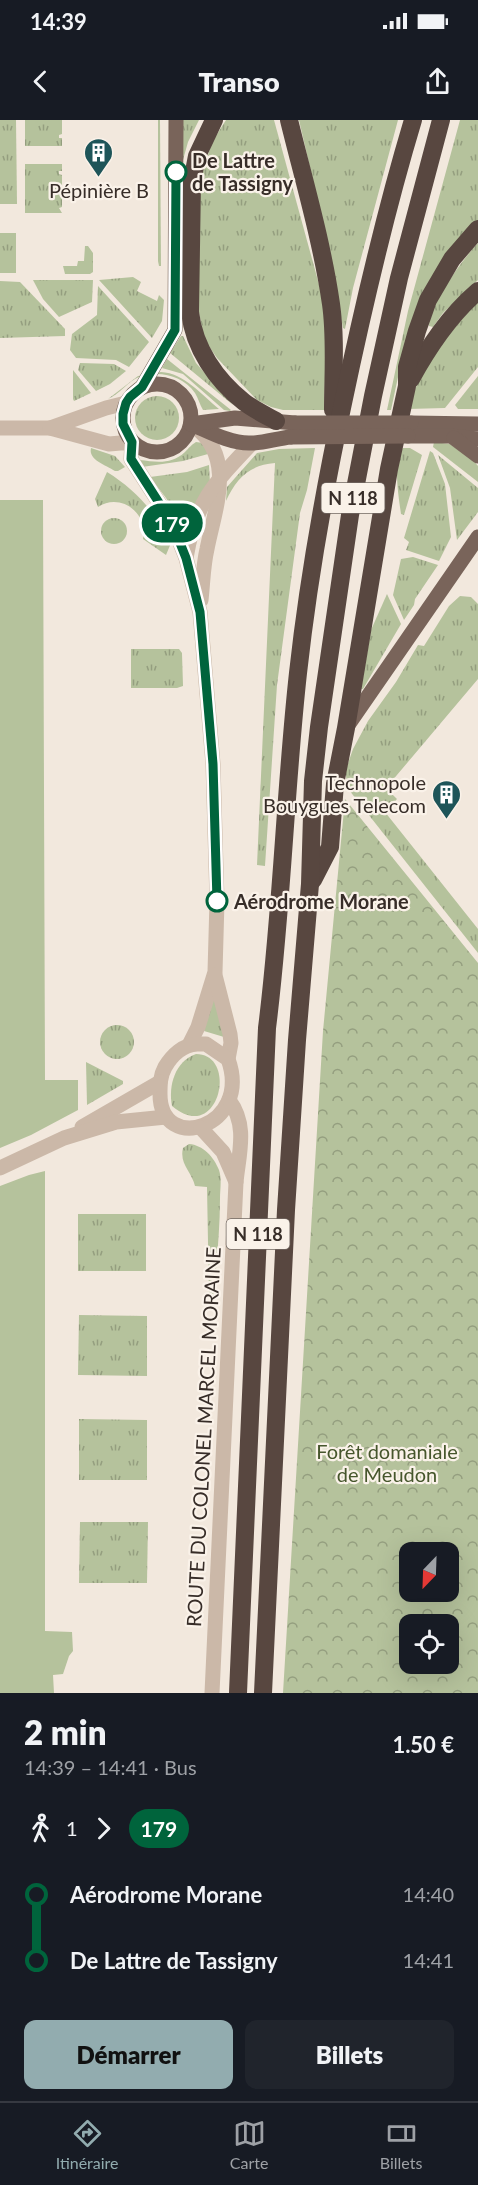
<!DOCTYPE html>
<html lang="fr">
<head>
<meta charset="utf-8">
<style>
	:root { --surface:#171b24; --page:#20242c; --text:#f1f3f6; --muted:#9ea1a6; --line:#363941; --accent:#92acaf }
	body { margin:0; font-family:Lato,sans-serif; background:var(--page); color:var(--text); height:100vh; display:flex; flex-direction:column; font-size:22px; white-space:nowrap }
	* { box-sizing:border-box; margin:0 }
	p { font-size:20px; color:var(--muted) }
	.icon { flex:none; width:33px; height:33px; fill:none; stroke:currentColor; stroke-width:2; stroke-linecap:round; stroke-linejoin:round }
	.map { position:relative; height:1573px; overflow:hidden }
	.details { display:flex; flex-direction:column; background:var(--surface); flex:1 }
	.details>* { flex:none }
	.badge { padding:0 12px; border-radius:20px; font-size:21px; line-height:39px }
	.needle { width:39px; rotate:203deg }
	.controls { position:absolute; left:399px; top:1422px; display:grid; gap:12px }
	.controls a { display:grid; place-items:center; width:60px; height:60px; border-radius:12px; background:var(--surface); box-shadow:0 6px 24px #0002; font-size:30px }
	.map>.badge { position:absolute; translate:-50% -50%; box-shadow:0 0 0 3px #fff }
	.legs { display:flex; align-items:center; gap:9px; height:66px; padding:0 24px; font-size:20px }
	.legs p { margin-inline-start:auto }
	.overview { display:flex; align-items:center; justify-content:space-between; height:102px; padding:0 24px }
	h1 { font-size:33px; font-weight:800; line-height:45px }
	.cta { display:flex; gap:12px; margin-top:auto; padding:12px 24px }
	.cta a { flex:1; height:69px; border-radius:12px; background:var(--accent); color:#111; font-size:24px; font-weight:800; line-height:69px; text-align:center }
	.cta a+a { background:var(--page); color:var(--text) }
	ul { padding:0 24px; list-style:none }
	li { display:flex; align-items:center; gap:21px; height:66px; font-size:22px }
	li i { display:grid; place-items:center; width:9px; height:100%; margin:0 8px; background:currentColor }
	li i::after { content:''; width:15px; height:15px; margin:-8px; border:4px solid; border-radius:50%; background:var(--surface) }
	li p { margin-inline-start:auto }
	li:first-child i { background:linear-gradient(#0000 50%,currentColor 0) }
	li:last-child i { background:linear-gradient(currentColor 50%,#0000 0) }
	.status { display:flex; justify-content:space-between; align-items:center; height:42px; padding:0 30px; background:var(--surface); direction:ltr }
	.status svg { height:16px; fill:currentColor }
	header { display:flex; justify-content:space-between; align-items:center; height:78px; padding:0 24px; background:var(--surface); font-size:27px; font-weight:800 }
	.menu { display:flex; justify-content:space-around; align-items:center; height:84px; border-top:2px solid var(--line); background:var(--surface); font-size:16px; color:var(--muted) }
	.menu a { display:grid; justify-items:center; gap:3px }
	.menu .on { color:var(--accent) }
	.map>svg:first-child { display:block }
	.grass { fill:url(#grass-tufts) }
	.forest { fill:url(#forest-crowns); fill-rule:evenodd }
	.green { fill:#b5c29c }
	.lines { fill:none; stroke-linecap:round; stroke-linejoin:round }
	.minor { stroke:#cbb8a8; stroke-width:15 }
	.major { stroke:#79645a; stroke-width:15 }
	.highway { stroke:#584740; stroke-width:18 }
	.major-bridge { stroke:#79645a; stroke-width:15 }
	.line-1-casing { stroke:#fff; stroke-width:14 }
	.line-1 { stroke:#00643c; stroke-width:9 }
	.stop-1-dot { fill:#fff; stroke:#00643c; stroke-width:3 }
	.labels { text-anchor:middle; dominant-baseline:central; stroke-width:4.5; stroke-linejoin:round; paint-order:stroke }
	.shield { fill:#faf2e9; stroke:#726862; stroke-width:1.5 }
	.shield-label { font-size:18px; font-weight:bold; fill:#372d28 }
	.stop-label { font-size:20px; font-weight:bold; fill:#372d28; stroke:#faf2e9; text-anchor:start }
	.poi-label { font-size:20px; fill:#372d28; stroke:#faf2e9 }
	.street-label { font-size:20px; fill:#372d28; stroke:#faf2e9 }
	.park-label { font-size:20px; fill:#46562c; stroke:#faf2e9 }
</style>
</head>
<body>
<div class="status"><b>14:39</b><svg viewBox="0 0 49 12"><path d="M0 12V9h3v3zM5 12V6h3v6zM10 12V3h3v9zM15 12V0h3v12zM26 1h20v11H26zM47 4h2v5h-2z"/></svg></div>
<header><svg class="icon" aria-label="back" viewBox="0 0 24 24"><path d="M15 5l-7 7 7 7"/></svg>Transo<svg class="icon" aria-label="share" viewBox="0 0 24 24"><path d="M12 15V3M7 8l5-5 5 5M5 13v7h14v-7"/></svg></header>
<div class="map">
<svg width="478" height="1573" viewBox="0 0 478 1573">
	<defs>
		<pattern id="grass-tufts" width="24" height="20" patternUnits="userSpaceOnUse" patternTransform="scale(1.5)"><rect width="24" height="20" fill="#b5c29c"/><path d="M3 7l-1-3M5 7V3M7 7l1-3M15 17l-1-3M17 17v-4M19 17l1-3" fill="none" stroke="#949e7f"/></pattern>
		<pattern id="forest-crowns" width="20" height="18" patternUnits="userSpaceOnUse" patternTransform="scale(1.5)"><rect width="20" height="18" fill="#b5c29c"/><path d="M2 6a3 3 0 1 1 6 0M12 15a3 3 0 1 1 6 0" fill="none" stroke="#949e7f"/></pattern>
	</defs>
	<rect width="100%" height="100%" fill="#f2e8dd"/>
	<g class="grass">
		<polygon points="0,0 16,0 17,84 0,84"/>
		<polygon points="25,0 62,0 62,14 59,15 59,18 62,18 62,26 25,26"/>
		<polygon points="158,0 160,0 161,146 159,146 158,141"/>
		<polygon points="183,0 199,0 188,22 183,40"/>
		<polygon points="226,0 274,0 323,179 326,226 324,290 283,290 271,287 257,280 217,238 204,219 196,176 200,73 203,51 212,22"/>
		<polygon points="299,0 398,0 353,168 345,209 343,208 327,121"/>
		<polygon points="460,0 478,0 478,100 460,117 405,224 391,290 387,290 408,191"/>
		<polygon points="25,44 62,44 62,51 59,51 59,54 62,55 62,87 59,88 62,93 25,93"/>
		<rect x="0" y="113" width="16" height="40"/>
		<path d="M478,123V160L443,193L433,207L429,206C430,184 462,140 478,123Z"/>
		<polygon points="85,126 88,126 93,133 93,152 90,154 65,154 63,146 77,146 78,141 84,141"/>
		<polygon points="133,157 141,162 137,171 157,181 159,175 164,180 162,201 152,218 99,160"/>
		<polygon points="33,160 93,160 92,182 59,197 43,179"/>
		<polygon points="0,161 20,162 65,209 65,216 0,218"/>
		<polygon points="98,166 149,222 129,247 116,240 76,238 70,230 72,214 97,195"/>
		<path d="M478,181V247L445,288L408,289C422,243 447,216 478,181Z"/>
		<polygon points="181,216 183,216 196,243 233,285 170,233"/>
		<polygon points="167,239 231,290 230,291 224,290 183,254 162,248"/>
		<polygon points="80,243 114,244 126,251 110,264 96,271 78,250"/>
		<polygon points="73,250 91,273 74,281 73,279"/>
		<path d="M161,252C184,253 202,275 219,289L203,290C200,285 198,278 195,273C183,255 158,250 139,257C128,261 120,274 108,279L138,256Z"/>
		<polygon points="478,256 478,289 458,289 455,285"/>
		<circle cx="157" cy="298" r="22"/>
		<path d="M196,322L203,323L208,334L183,341L142,347L140,340C156,342 171,345 185,332C189,328 191,325 196,322Z"/>
		<polygon points="434,322 450,324 473,340 478,346 478,362 433,327"/>
		<path d="M91,328L115,336L125,347L118,351H115C106,345 88,340 91,328Z"/>
		<path d="M315,328L307,370L300,393L277,565L265,746L257,745L275,343C249,345 236,359 226,381L227,367L257,333L279,329Z"/>
		<path d="M403,328H410L422,335L404,395L401,394C399,379 392,339 403,328Z"/>
		<polygon points="430,331 433,333 445,364 451,417 439,441 406,430 409,422 404,418"/>
		<polygon points="438,335 478,368 478,392 457,420 450,368"/>
		<polygon points="209,345 210,363 184,409 166,378 150,357 187,352"/>
		<path d="M107,352C136,370 156,393 171,423L166,435L143,419C149,394 121,372 98,387L95,379Z"/>
		<circle cx="114" cy="411" r="13"/>
		<polygon points="413,437 438,445 415,479 414,485 404,500 393,475 401,439"/>
		<polygon points="387,474 401,504 363,569 361,569 371,510"/>
		<polygon points="460,476 471,477 478,484 478,559 386,668 397,679 385,692 478,809 478,833 349,670 345,652 353,629 368,601 396,562 418,525 424,526 449,486"/>
		<polygon points="131,529 179,529 182,533 183,566 177,568 131,568"/>
		<polygon points="214,869 224,917 204,911"/>
		<circle cx="117" cy="922" r="17"/>
		<path d="M196,934C239,934 219,1026 172,986C168,966 175,941 196,934Z"/>
		<polygon points="86,942 123,961 123,964 87,985"/>
		<path d="M189,1024C203,1025 214,1037 219,1050C222,1059 220,1069 220,1079C220,1112 216,1145 214,1178H209L207,1067L195,1066C192,1052 179,1044 183,1028Z"/>
		<rect x="78" y="1094" width="68" height="57"/>
		<polygon points="79,1195 147,1196 147,1256 78,1255"/>
		<polygon points="79,1299 147,1300 147,1360 79,1360"/>
		<polygon points="80,1402 148,1402 147,1463 79,1463"/>
	</g>
	<path class="forest" d="M345,679L478,843V1573H283L323,911ZM410,1432H448V1472H410ZM410,1504H448V1544H410Z"/>
	<g class="green">
		<polygon points="0,380 43,380 45,960 78,960 78,990 31,1015 0,1028"/>
		<polygon points="45,1051 45,1511 72,1512 73,1531 69,1536 63,1554 53,1555 54,1573 0,1573 0,1066 29,1055"/>
	</g>
	<g class="lines">
		<g class="minor">
			<path d="M195,307C236,338 215,388 207,429C203,446 203,463 201,480"/>
			<polyline points="0,308 50,308 109,324 132,322 131,339 172,403 186,438 200,492 213,644 217,781 215,852 198,907 189,925"/>
			<polyline points="50,308 106,288 126,283"/>
			<path d="M186,438C195,383 214,363 251,324"/>
			<polyline points="215,855 230,914 231,923 228,939"/>
			<path d="M197,924H206L228,939C253,1008 160,1035 160,974C160,965 160,956 165,947C172,935 183,925 197,924Z"/>
			<polyline points="82,1007 160,962"/>
			<polyline points="201,1008 223,1032 236,1062"/>
			<polyline points="0,1048 64,1018 116,1002 166,997"/>
			<path d="M212,1573L236,1062C239,1033 248,1005 229,980"/>
		</g>
		<g class="major">
			<circle cx="157" cy="298" r="34"/>
			<polyline points="142,267 175,210 176,0"/>
			<polyline points="411,303 478,304"/>
			<path d="M191,304C210,312 229,323 249,323C261,324 278,318 291,317"/>
			<polyline points="191,304 235,298 295,303"/>
			<polyline points="408,316 452,316 478,319"/>
			<polyline points="454,318 478,336"/>
			<polyline points="346,608 478,417"/>
		</g>
		<g class="highway">
			<path d="M214,0L197,36L192,62L190,192C194,228 216,260 244,282C253,289 265,295 276,301"/>
			<path d="M289,0C304,61 322,122 331,184C336,219 333,255 333,290"/>
			<path d="M411,259C429,226 449,196 478,171"/>
			<polyline points="313,760 330,727 335,664 346,608 389,349 407,266 407,247 417,211 428,180 452,139 478,109"/>
			<path d="M238,1573L267,908C282,790 285,671 298,553C308,462 324,372 343,283C363,188 385,93 413,0"/>
			<polyline points="263,1573 286,1090 297,920 310,764 313,661 319,607 350,395 373,276 399,158 441,0"/>
		</g>
		<g class="major-bridge">
			<polyline points="295,303 411,303"/>
			<polyline points="291,317 408,316"/>
		</g>
	</g>
	<g class="lines">
		<defs>
			<polyline id="line-1" points="176,52 175,210 142,267 130,277 126,283 123,294 123,304 132,322 131,339 172,403 186,438 200,492 213,644 217,781"/>
		</defs>
		<use href="#line-1" class="line-1-casing"/>
		<use href="#line-1" class="line-1"/>
	</g>
	<defs>
		<symbol id="building-pin" viewBox="-11 -11 22 30"><path d="M0 17L-7.5 6A9.5 9.5 0 1 1 7.5 6Z" fill="#1e5559" stroke="#faf2e9"/><path d="M-4-6H4V6H1V3H-1V6H-4ZM-2.5-4.3h1.7v1.8h-1.7ZM.8-4.3h1.7v1.8H.8ZM-2.5-1h1.7V.8h-1.7ZM.8-1h1.7V.8H.8Z" fill="#fff"/></symbol>
	</defs>
	<g fill-rule="evenodd">
		<use href="#building-pin" x="82" y="16" width="33" height="45"/>
		<use href="#building-pin" x="430" y="658" width="33" height="45"/>
	</g>
	<g class="stop-1-dot">
		<circle cx="176" cy="52" r="10"/>
		<circle cx="217" cy="781" r="10"/>
	</g>
	<g class="labels">
		<g class="shield">
			<rect x="321.5" y="363" width="63" height="30" rx="4.5"/>
			<rect x="226.5" y="1099" width="63" height="30" rx="4.5"/>
		</g>
		<g class="shield-label">
			<text x="353" y="378">N 118</text>
			<text x="258" y="1114">N 118</text>
		</g>
		<g class="stop-label">
			<text x="192" y="40">De Lattre<tspan x="192" dy="23">de Tassigny</tspan></text>
			<text x="234" y="781">Aérodrome Morane</text>
		</g>
		<g class="poi-label">
			<text x="99" y="70">Pépinière B</text>
			<text x="426" y="662" text-anchor="end">Technopole<tspan x="426" dy="23">Bouygues Telecom</tspan></text>
		</g>
		<g class="street-label">
			<text transform="translate(203 1317) rotate(-87)">ROUTE DU COLONEL MARCEL MORAINE</text>
		</g>
		<g class="park-label">
			<text x="387" y="1331">Forêt domaniale<tspan x="387" dy="23">de Meudon</tspan></text>
		</g>
	</g>
</svg>
<div class="controls">
<a><svg class="needle" viewBox="-14 -14 28 28"><path d="M0-13l5 13h-10z" fill="#e53935"/><path d="M0 13l5-13h-10z" fill="#9ea1a6"/></svg></a>
<a><svg class="icon" aria-label="locate" viewBox="0 0 24 24"><circle cx="12" cy="12" r="6"/><path d="M12 2v4M12 18v4M2 12h4M18 12h4"/></svg></a>
</div>
<b class="badge" style="left:172px;top:403px;background:#00643c;color:#fff">179</b>
</div>
<section class="details">
<div class="overview"><div><h1>2 min</h1><p>14:39 – 14:41 · Bus</p></div><b>1.50 €</b></div>
<div class="legs"><svg class="icon" aria-label="walk" viewBox="0 0 24 24"><circle cx="13" cy="4" r="2"/><path d="M13 8l-2 6 4 7M11 14l-3 7M7 12l3-4h3l4 4"/></svg>1<svg class="icon" aria-label="forward" viewBox="0 0 24 24"><path d="M9 5l7 7-7 7"/></svg><b class="badge" style="background:#00643c;color:#fff">179</b></div>
<ul>
<li><i style="color:#00643c"></i><b>Aérodrome Morane</b><p>14:40</p></li>
<li><i style="color:#00643c"></i><b>De Lattre de Tassigny</b><p>14:41</p></li>
</ul>
<div class="cta"><a>Démarrer</a><a>Billets</a></div>
</section>
<nav class="menu">
<a class="on"><svg class="icon" aria-label="directions" viewBox="0 0 24 24"><path d="M12 3l9 9-9 9-9-9zM9 14v-3h6M13 9l2 2-2 2"/></svg>Itinéraire</a>
<a><svg class="icon" aria-label="map" viewBox="0 0 24 24"><path d="M3 6l6-2 6 2 6-2v14l-6 2-6-2-6 2zM9 4v14M15 6v14"/></svg>Carte</a>
<a><svg class="icon" aria-label="tickets" viewBox="0 0 24 24"><path d="M3 7h18v10H3zM15 7v10"/></svg>Billets</a>
</nav>
</body>
</html>
